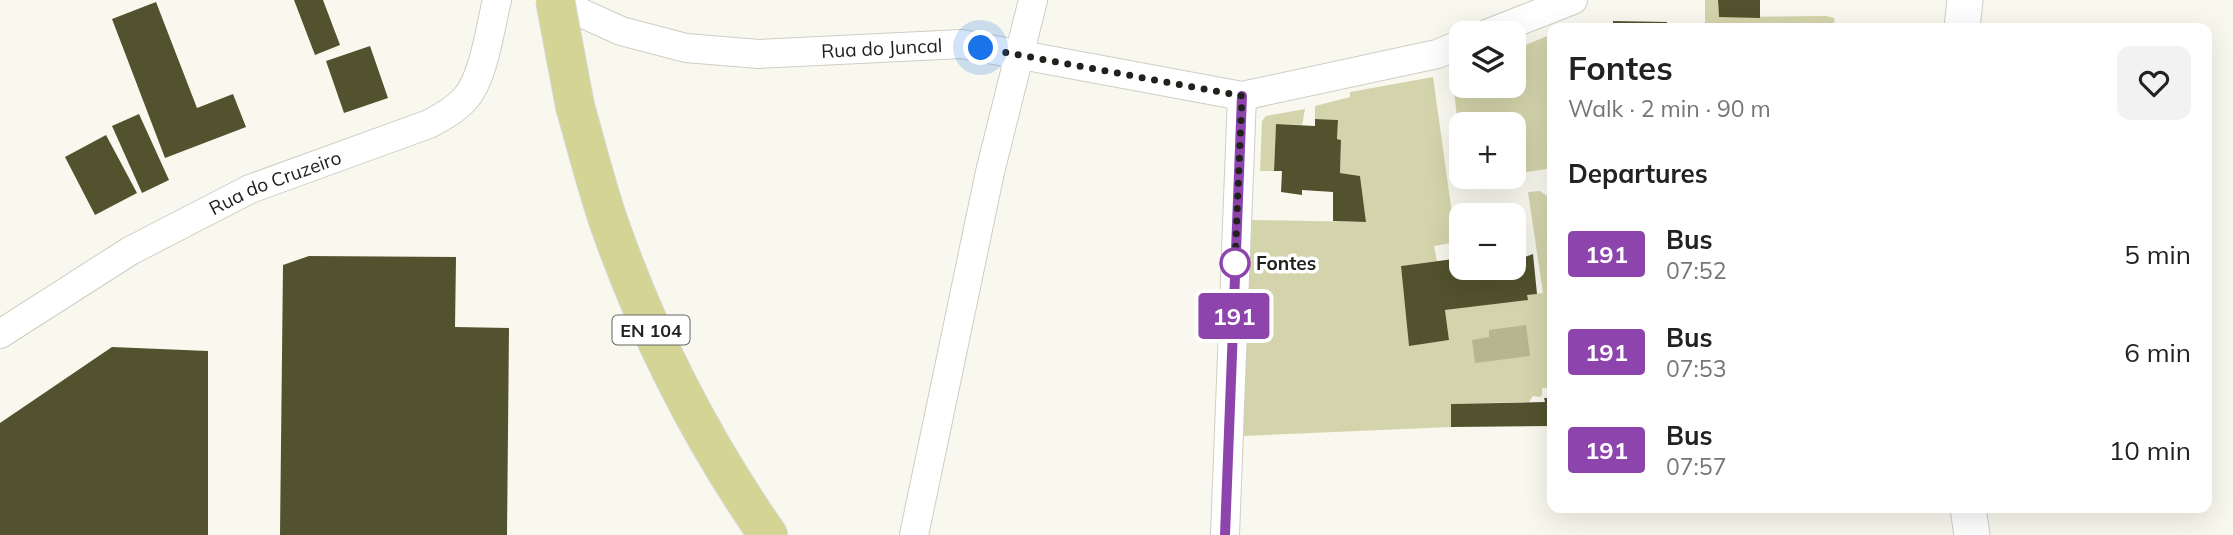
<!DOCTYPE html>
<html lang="en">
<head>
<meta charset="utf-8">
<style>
	:root { --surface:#fff; --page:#f2f2f2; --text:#222; --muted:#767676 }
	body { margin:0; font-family:Mulish,sans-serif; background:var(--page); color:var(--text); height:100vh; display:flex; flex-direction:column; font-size:26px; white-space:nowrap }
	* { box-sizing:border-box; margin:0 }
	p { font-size:23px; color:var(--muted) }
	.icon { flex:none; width:38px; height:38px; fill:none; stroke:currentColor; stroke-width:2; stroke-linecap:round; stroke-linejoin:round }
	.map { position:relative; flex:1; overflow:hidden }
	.side { position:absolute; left:1547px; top:23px; width:665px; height:490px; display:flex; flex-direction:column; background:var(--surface); border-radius:14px; box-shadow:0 7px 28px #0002 }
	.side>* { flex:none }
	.badge { padding:0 14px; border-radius:5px; font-size:24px; line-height:46px }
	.fabs { position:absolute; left:1449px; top:21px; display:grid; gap:14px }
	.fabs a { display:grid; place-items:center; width:77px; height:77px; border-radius:14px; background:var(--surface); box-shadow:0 7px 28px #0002; font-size:35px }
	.you { position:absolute; width:35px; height:35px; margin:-18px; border:5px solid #fff; border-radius:50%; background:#1a73e8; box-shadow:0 0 0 10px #1a73e833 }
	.map>.badge { position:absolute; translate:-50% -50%; box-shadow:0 0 0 4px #fff }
	h2 { padding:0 21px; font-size:26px; line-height:63px }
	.round { display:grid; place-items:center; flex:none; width:74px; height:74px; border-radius:14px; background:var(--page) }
	.headline { display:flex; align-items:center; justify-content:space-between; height:119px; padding:0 21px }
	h1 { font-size:33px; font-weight:700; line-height:52px }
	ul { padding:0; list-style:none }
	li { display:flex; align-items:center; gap:21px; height:98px; padding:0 21px }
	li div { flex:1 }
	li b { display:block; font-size:26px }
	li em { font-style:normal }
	li .badge { min-width:77px; font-weight:700; text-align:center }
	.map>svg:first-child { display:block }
	.green { fill:#d4d4ac }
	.water { fill:#b5b58e }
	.building { fill:#53522e }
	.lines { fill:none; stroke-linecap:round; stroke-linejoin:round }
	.minor-casing { stroke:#cecec4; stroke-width:30 }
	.tertiary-casing { stroke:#cecec4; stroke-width:37 }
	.primary-casing { stroke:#d7d7d6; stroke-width:40 }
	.minor { stroke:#fff; stroke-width:28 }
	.tertiary { stroke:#fff; stroke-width:35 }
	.primary { stroke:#d4d495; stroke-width:38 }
	.primary-bridge-casing { stroke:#d7d7d6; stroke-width:40; stroke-linecap:butt }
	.primary-bridge { stroke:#d4d495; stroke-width:38 }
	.line-casing { stroke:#fff; stroke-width:16 }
	.line { stroke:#8e44ad; stroke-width:10 }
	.walk { stroke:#21221e; stroke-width:7; stroke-dasharray:0 12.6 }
	.stop-dot { fill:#fff; stroke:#8e44ad; stroke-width:3.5 }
	.labels { text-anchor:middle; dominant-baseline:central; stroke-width:7; stroke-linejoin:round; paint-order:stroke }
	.shield { fill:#fff; stroke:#646462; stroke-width:2 }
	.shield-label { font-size:18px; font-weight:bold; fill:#21221e }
	.street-label { font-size:19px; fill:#21221e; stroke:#fff }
	.stop-label { font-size:19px; font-weight:bold; fill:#21221e; stroke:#fff; text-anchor:start }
</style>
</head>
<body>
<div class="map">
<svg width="2233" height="535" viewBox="0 0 2233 535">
	<rect width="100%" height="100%" fill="#f8f8ee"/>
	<g class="green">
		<polygon points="1705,0 1718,0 1719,17 1826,16 1834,18 1835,28 1705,28"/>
		<polygon points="1552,34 1552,168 1514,174 1514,124 1461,124 1461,151 1454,91 1461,82 1461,86 1514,86 1514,50"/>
		<polygon points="1433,77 1456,242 1434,246 1437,261 1401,266 1409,345 1449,340 1445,310 1527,300 1527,295 1543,293 1528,192 1540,191 1552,200 1552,354 1549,355 1547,388 1542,388 1542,395 1540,397 1533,396 1529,402 1451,404 1451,427 1243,436 1251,220 1366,222 1360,176 1340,173 1341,140 1337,139 1338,120 1315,119 1315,106 1350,97 1350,92"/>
		<polygon points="1305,109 1302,125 1276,124 1274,171 1260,171 1262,121 1266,116"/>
	</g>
	<polygon class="water" points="1526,325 1530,356 1475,363 1472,340 1489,337 1489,330"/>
	<g class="building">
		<polygon points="294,0 323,0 340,45 315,55"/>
		<polygon points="1718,0 1760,0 1760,18 1719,17"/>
		<polygon points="156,2 197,108 233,94 246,127 165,158 112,19"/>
		<polygon points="1613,21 1667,22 1667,28 1613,28"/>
		<polygon points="370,46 388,98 344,113 326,61"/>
		<polygon points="139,114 169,180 142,193 112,126"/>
		<polygon points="1315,119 1338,120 1337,139 1341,140 1340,173 1360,176 1366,222 1333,221 1333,192 1302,190 1302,195 1281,192 1282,171 1274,171 1276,124 1315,126"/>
		<polygon points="106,135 137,193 95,215 65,157"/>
		<polygon points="1523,248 1525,257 1533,254 1537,294 1527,295 1528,300 1445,310 1449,340 1409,346 1401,266 1461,258 1461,268 1514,268 1514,250"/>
		<polygon points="309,256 456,257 455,327 509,328 507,535 280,535 283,265"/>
		<polygon points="112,347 208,351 208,535 0,535 0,423"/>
		<polygon points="1544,398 1550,398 1550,426 1451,427 1451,404 1545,402"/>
	</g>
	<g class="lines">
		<defs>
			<g id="minor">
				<path id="s1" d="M553,0L621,31L686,48L759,54L962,44L1242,96L1437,54L1461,44"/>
				<polyline points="1489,33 1573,0"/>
				<path id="s2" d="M0,334L130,251L250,189L429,124C442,117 455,110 465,99C484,78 490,28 497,0"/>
				<polyline points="914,535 990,172 1033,0"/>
				<polyline points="1225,535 1242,96"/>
			</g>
			<g id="tertiary">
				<polyline points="1962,28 1965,0"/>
				<polyline points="1968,508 1972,535"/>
			</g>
			<path id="primary" d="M575,106C586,145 596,185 609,223C648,334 701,439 768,535"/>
		</defs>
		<use href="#minor" class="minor-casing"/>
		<use href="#tertiary" class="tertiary-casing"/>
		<use href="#primary" class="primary-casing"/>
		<use href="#minor" class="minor"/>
		<use href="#tertiary" class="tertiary"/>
		<use href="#primary" class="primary"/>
		<defs>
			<polyline id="primary-bridge" points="555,0 575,106"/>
		</defs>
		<use href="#primary-bridge" class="primary-bridge-casing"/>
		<use href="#primary-bridge" class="primary-bridge"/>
	</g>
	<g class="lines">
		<defs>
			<polyline id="line" points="1225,535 1242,96"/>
		</defs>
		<use href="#line" class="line-casing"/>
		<use href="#line" class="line"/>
		<polyline class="walk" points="981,48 1242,96 1235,263"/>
	</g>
	<circle class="stop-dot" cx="1235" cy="263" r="14"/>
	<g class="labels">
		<rect class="shield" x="612.5" y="315.5" width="77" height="29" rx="5"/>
		<g class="shield-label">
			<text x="651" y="330">EN 104</text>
		</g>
		<g class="street-label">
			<text stroke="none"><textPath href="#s1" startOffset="338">Rua do Juncal</textPath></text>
			<text stroke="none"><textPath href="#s2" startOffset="315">Rua do Cruzeiro</textPath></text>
		</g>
		<g class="stop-label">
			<text x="1256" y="263">Fontes</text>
		</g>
	</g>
</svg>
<div class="fabs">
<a><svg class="icon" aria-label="layers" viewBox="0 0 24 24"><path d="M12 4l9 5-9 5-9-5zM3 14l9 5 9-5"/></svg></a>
<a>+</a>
<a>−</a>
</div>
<div class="you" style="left:981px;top:48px"></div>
<b class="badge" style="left:1234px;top:316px;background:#8e44ad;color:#fff">191</b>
<section class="side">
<div class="headline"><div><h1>Fontes</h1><p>Walk · 2 min · 90 m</p></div><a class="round"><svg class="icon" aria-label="heart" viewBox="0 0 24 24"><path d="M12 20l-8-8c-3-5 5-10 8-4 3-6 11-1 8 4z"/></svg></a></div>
<h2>Departures</h2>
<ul>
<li><span class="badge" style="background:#8e44ad;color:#fff">191</span><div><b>Bus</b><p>07:52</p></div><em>5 min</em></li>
<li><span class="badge" style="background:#8e44ad;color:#fff">191</span><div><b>Bus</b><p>07:53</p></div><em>6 min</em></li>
<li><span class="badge" style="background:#8e44ad;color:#fff">191</span><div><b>Bus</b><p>07:57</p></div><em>10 min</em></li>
</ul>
</section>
</div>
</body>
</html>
